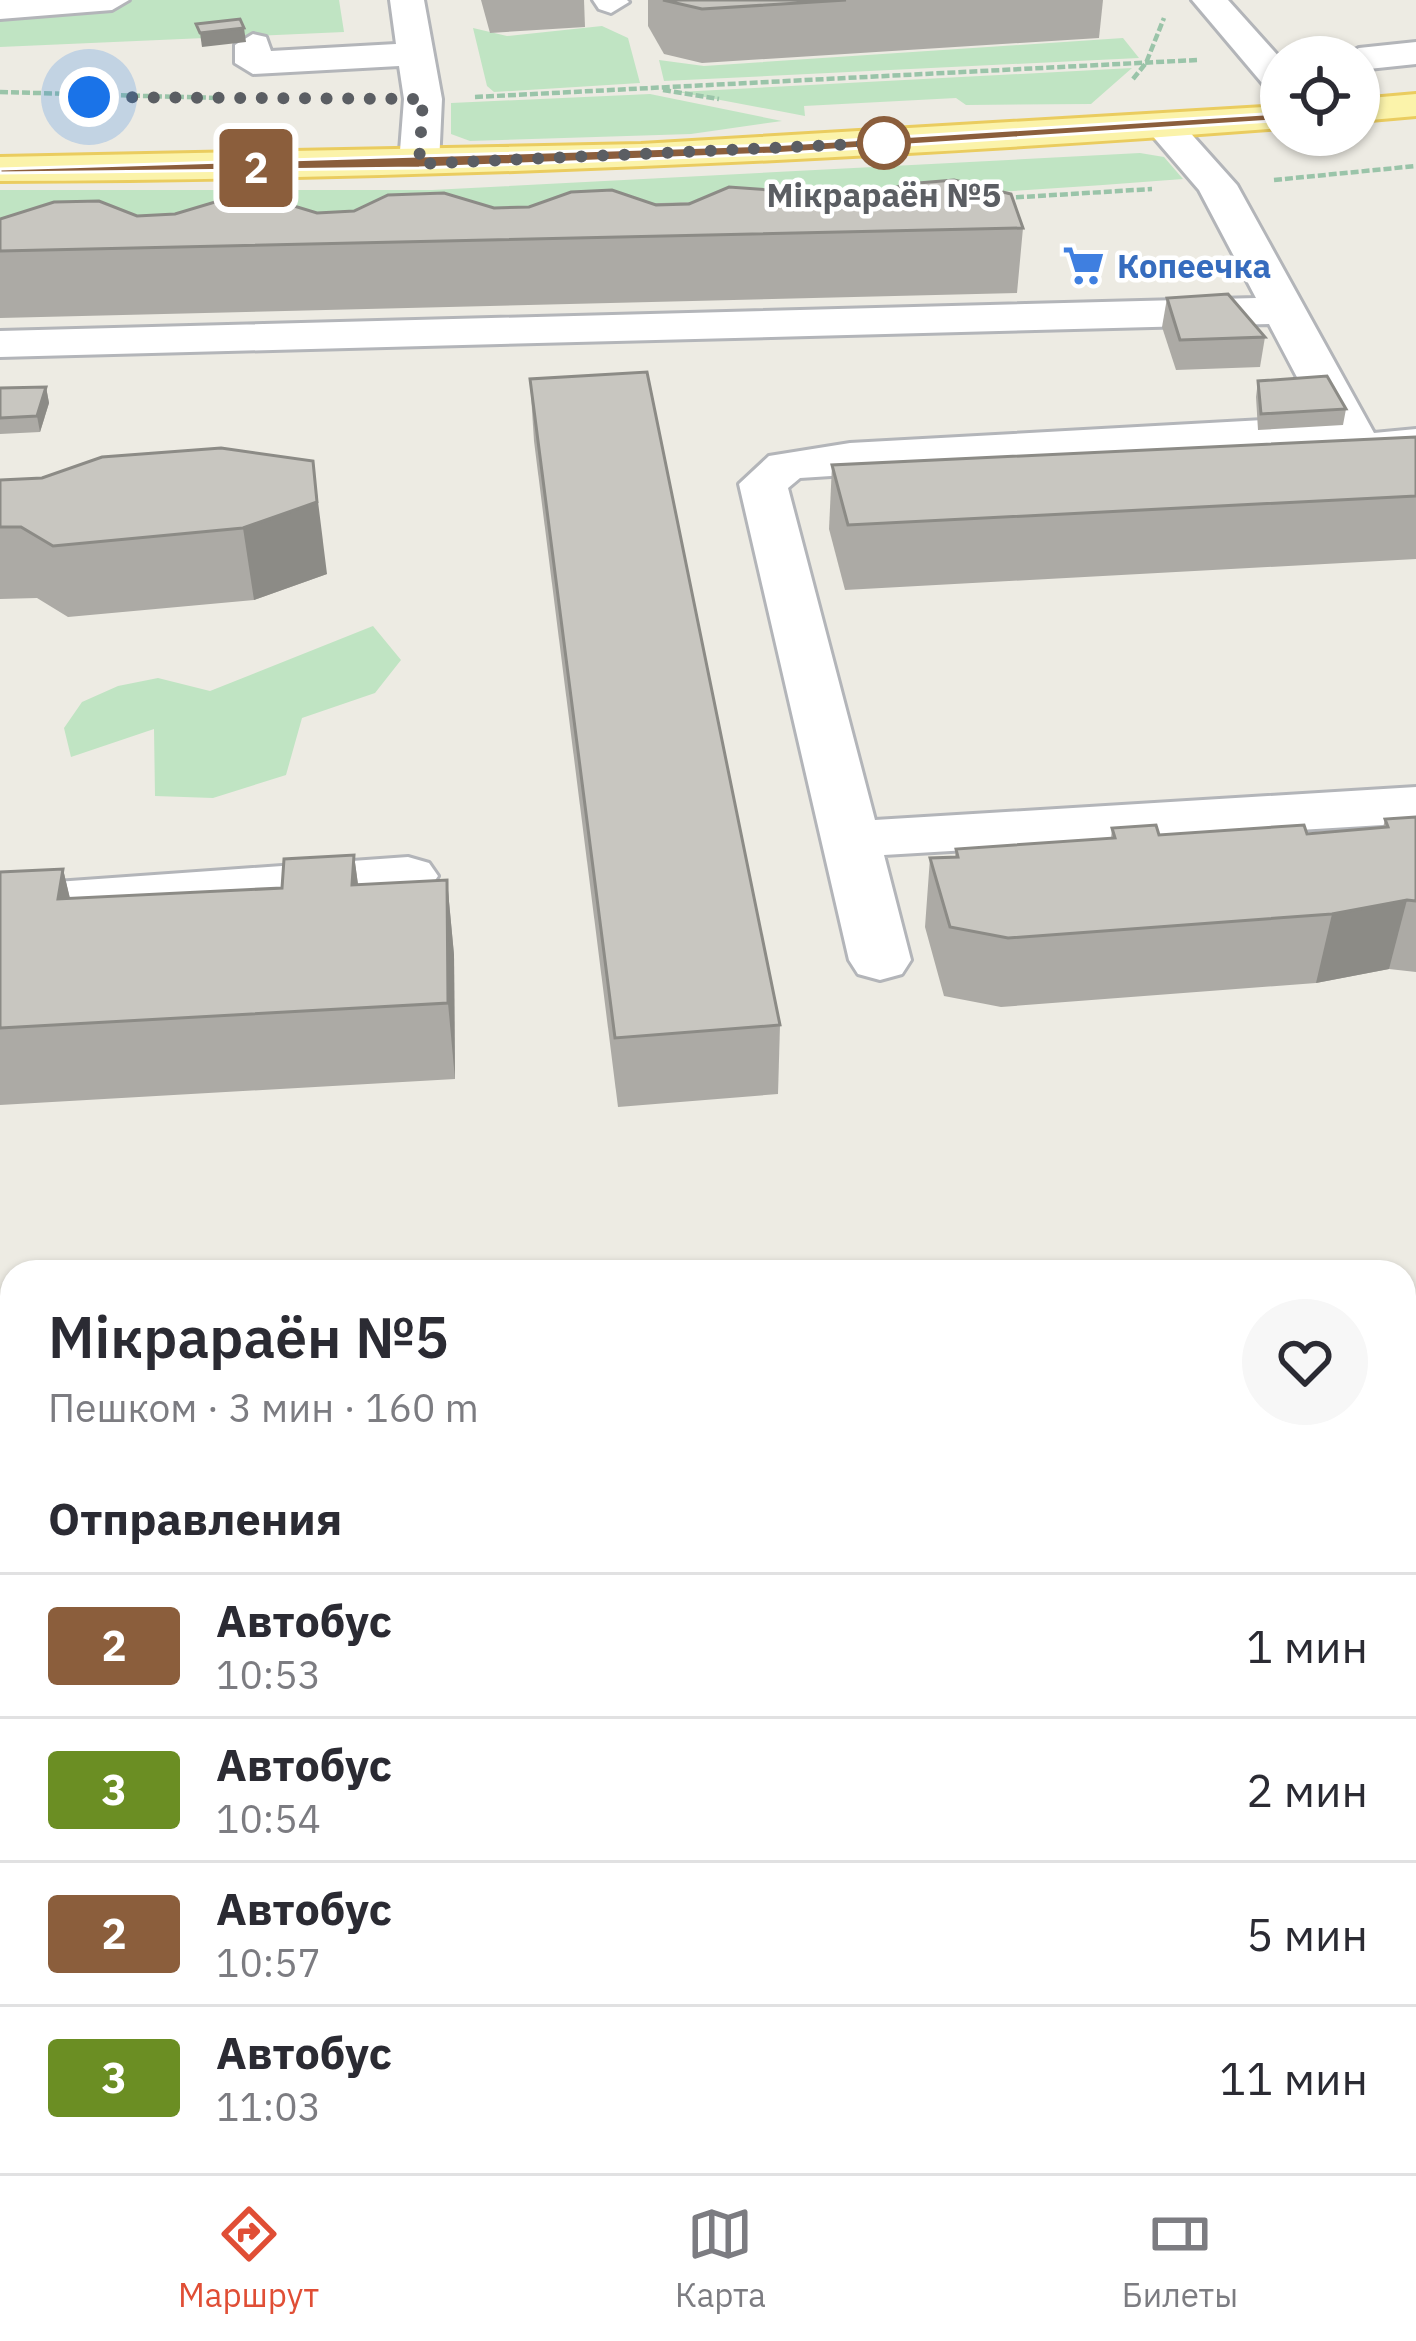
<!DOCTYPE html>
<html lang="ru">
<head>
<meta charset="utf-8">
<style>
	:root { --surface:#fff; --page:#f7f7f7; --text:#2b2b33; --muted:#7c7c81; --line:#e1e1e2; --accent:#e04e35 }
	body { margin:0; font-family:"IBM Plex Sans",sans-serif; background:var(--page); color:var(--text); height:100vh; display:flex; flex-direction:column; font-size:45px; white-space:nowrap }
	* { box-sizing:border-box; margin:0 }
	p { font-size:39px; color:var(--muted) }
	.icon { flex:none; width:66px; height:66px; fill:none; stroke:currentColor; stroke-width:2; stroke-linecap:round; stroke-linejoin:round }
	.map { position:relative; flex:1; overflow:hidden }
	.sheet { position:absolute; left:0px; top:1260px; width:1416px; height:915px; display:flex; flex-direction:column; background:var(--surface); border-radius:36px 36px 0 0; box-shadow:0 3px 9px #0004 }
	.sheet>* { flex:none }
	.badge { padding:0 24px; border-radius:9px; font-size:42px; line-height:78px }
	.controls { position:absolute; left:1260px; top:36px; display:grid; gap:24px }
	.controls a { display:grid; place-items:center; width:120px; height:120px; border-radius:50%; background:var(--surface); box-shadow:0 3px 9px #0004; font-size:60px }
	.you { position:absolute; width:60px; height:60px; margin:-30px; border:9px solid #fff; border-radius:50%; background:#1a73e8; box-shadow:0 0 0 18px #1a73e833 }
	.map>.badge { position:absolute; translate:-50% -50%; box-shadow:0 0 0 6px #fff }
	h2 { padding:0 48px; font-size:45px; line-height:108px }
	.round { display:grid; place-items:center; flex:none; width:126px; height:126px; border-radius:63px; background:var(--page) }
	.head { display:flex; align-items:center; justify-content:space-between; height:204px; padding:0 48px }
	h1 { font-size:57px; font-weight:600; line-height:90px }
	ul { padding:0; list-style:none }
	li { display:flex; align-items:center; gap:36px; height:144px; padding:0 48px; border-top:3px solid var(--line) }
	li div { flex:1 }
	li b { display:block; font-size:45px }
	li em { font-style:normal }
	li .badge { min-width:132px; font-weight:700; text-align:center }
	.dock { display:flex; justify-content:space-around; align-items:center; height:168px; border-top:3px solid var(--line); background:var(--surface); font-size:33px; color:var(--muted) }
	.dock a { display:grid; justify-items:center; gap:6px }
	.dock .active { color:var(--accent) }
	.map>svg:first-child { display:block }
	.green { fill:#c0e4c3 }
	.lines { fill:none; stroke-linecap:round; stroke-linejoin:round }
	.minor-casing { stroke:#b3b5b9; stroke-width:6 }
	.major-casing { stroke:#eacc5f; stroke-width:6 }
	.path { stroke:#9ac4a9; stroke-width:4.5; stroke-dasharray:8 3; stroke-linecap:butt }
	.minor { fill:#fff; fill-rule:evenodd }
	.major { fill:#fbf3aa; fill-rule:evenodd }
	.wall { fill:#acaaa5 }
	.shaded-wall { fill:#8c8b86 }
	.building { fill:#c8c6c0; stroke:#8c8b86; stroke-width:3 }
	.line { fill:#8b5e3c; stroke:#fff; stroke-width:3 }
	.walk { stroke:#5b5e63; stroke-width:12; stroke-dasharray:0 21.6 }
	.stop-dot { fill:#fff; stroke:#8b5e3c; stroke-width:6 }
	.labels { text-anchor:middle; dominant-baseline:central; stroke-width:9; stroke-linejoin:round; paint-order:stroke }
	.far-stop-label { font-size:33px; font-weight:bold; fill:#5b5e63; stroke:#fff }
	.far-shop-label { font-size:33px; font-weight:bold; fill:#366cbe; stroke:#fff; text-anchor:start }
</style>
</head>
<body>
<div class="map">
<svg width="1416" height="2173" viewBox="0 0 1416 2173">
	<rect width="100%" height="100%" fill="#edebe3"/>
	<g class="green">
		<polygon points="0,0 339,0 344,32 0,47"/>
		<polygon points="602,26 628,38 640,83 494,92 487,86 473,28 507,36"/>
		<polygon points="1123,38 1139,58 664,81 659,60 704,66"/>
		<polygon points="1132,68 1091,104 966,105 956,98 804,106 805,116 678,92"/>
		<polygon points="650,94 782,121 691,134 470,141 451,134 451,103"/>
		<path d="M1140,153L1164,157L1183,179C789,210 395,218 0,220V190H432Z"/>
		<polygon points="373,626 401,660 375,693 302,718 286,775 213,798 155,796 154,729 71,757 64,728 82,702 118,686 158,678 210,691"/>
	</g>
	<g class="lines">
		<defs>
			<g id="minor">
				<polygon points="0,0 129,0 112,10 0,19"/>
				<polygon points="390,0 424,0 442,99 439,164 433,172 405,172 399,164 404,99 399,66 253,74 235,63 235,45 253,34 266,37 271,51 396,44"/>
				<polygon points="593,0 627,0 629,2 611,13 599,9"/>
				<polygon points="1192,0 1228,0 1281,59 1281,93 1268,90"/>
				<polygon points="1416,42 1416,64 1359,70 1359,57 1342,57 1359,48"/>
				<polygon points="1163,114 1177,118 1237,185 1374,433 1416,429 1416,457 1359,463 1342,459 1333,444 800,478 788,488 875,820 1416,787 1416,823 884,855 911,960 902,974 880,980 858,974 849,960 739,484 769,456 850,443 1318,417 1269,324 0,357 0,331 1256,298 1199,190 1144,126"/>
				<polygon points="408,857 429,863 438,876 429,889 0,924 0,886"/>
				<polygon points="12,1766 12,1844 0,1845 0,1767"/>
			</g>
			<g id="major">
				<polygon points="1416,94 1416,116 1359,121 1359,99"/>
				<path d="M1281,106V128C854,161 428,179 0,181V157L641,144Z"/>
			</g>
		</defs>
		<use href="#minor" class="minor-casing"/>
		<use href="#major" class="major-casing"/>
		<g class="path">
			<polyline points="1133,79 1146,63 1164,18"/>
			<polyline points="663,90 719,99"/>
			<polyline points="0,92 220,98"/>
			<polyline points="475,97 1197,60"/>
			<polyline points="1274,180 1416,166"/>
			<polyline points="1005,198 1152,189"/>
		</g>
		<use href="#minor" class="minor"/>
		<use href="#major" class="major"/>
	</g>
	<g class="wall">
		<polygon points="481,0 584,0 585,27 490,33"/>
		<polygon points="648,0 1103,0 1099,38 702,63 664,54 648,26"/>
		<polygon points="867,197 1023,228 1017,293 0,318 0,219 317,213"/>
		<polygon points="1167,298 1265,337 1260,367 1176,370 1162,327"/>
		<polygon points="530,379 780,1025 778,1094 618,1107 534,441"/>
		<polygon points="1258,381 1346,409 1343,425 1258,430 1256,397"/>
		<polygon points="46,387 49,403 40,432 0,434 0,388"/>
		<polygon points="1416,437 1416,559 845,590 829,529 832,465"/>
		<polygon points="221,448 327,574 254,600 68,617 37,598 0,599 0,480 42,478"/>
		<polygon points="1416,817 1416,972 1389,969 1316,983 1001,1007 944,996 925,927 930,858 955,857 956,849 1111,839 1112,828 1159,835 1307,834 1383,828 1385,819"/>
		<polygon points="354,855 358,884 447,880 454,955 455,1079 0,1105 0,872 63,869 70,899 282,888"/>
		<polygon points="0,1876 3,1876 12,1897 12,2150 0,2151"/>
	</g>
	<g class="shaded-wall">
		<polygon points="244,28 246,42 202,47 200,33"/>
		<polygon points="46,387 49,403 40,432 37,416"/>
		<polygon points="313,461 327,574 254,600 243,528"/>
		<polygon points="354,855 364,930 352,885"/>
		<polygon points="63,869 81,945 58,899"/>
		<polygon points="447,880 454,955 455,1079 448,1003"/>
		<polygon points="1407,900 1389,969 1316,983 1332,914"/>
		<polygon points="3,1876 12,1897 12,2147 0,2122 0,1906"/>
	</g>
	<g class="building">
		<polygon points="663,0 846,0 702,9"/>
		<polygon points="240,19 244,28 200,33 196,24"/>
		<polygon points="954,180 1011,194 1023,228 0,251 0,219 54,202 99,201 137,216 175,214 225,199 271,199 317,213 354,211 388,195 444,193 494,208 529,207 571,192 612,190 656,205 689,204 729,187 867,197 906,184"/>
		<polygon points="1228,294 1265,337 1180,340 1167,298"/>
		<polygon points="647,372 780,1025 615,1038 530,379"/>
		<polygon points="1327,376 1346,409 1261,414 1258,381"/>
		<polygon points="46,387 37,416 0,418 0,388"/>
		<polygon points="1416,437 1416,496 848,525 832,465"/>
		<polygon points="221,448 313,461 317,502 243,528 53,546 21,527 0,527 0,480 42,478 102,457"/>
		<polygon points="1416,817 1416,901 1407,900 1332,914 1008,938 950,927 930,858 958,857 956,849 1115,838 1112,828 1156,825 1159,835 1304,825 1307,834 1388,827 1385,819"/>
		<polygon points="354,855 352,885 447,880 448,1003 0,1028 0,872 63,869 58,899 282,888 284,859"/>
		<polygon points="505,1264 505,1272 352,1272"/>
	</g>
	<polygon class="line" points="1281,113 1286,120 772,154 419,168 0,173 0,169 772,145"/>
	<g class="lines">
		<polyline class="walk" points="89,97 423,99 419,164 902,142 884,143"/>
	</g>
	<defs>
		<symbol id="supermarket-bare" viewBox="-9 -9 18 18"><path d="M-6-5.5h2.5l.6 2H6L4.5 2H-2.5L-4.4-4H-6ZM-1.5 3.2a1.3 1.3 0 1 0 .1 0ZM3 3.2a1.3 1.3 0 1 0 .1 0Z" fill="#3f7fe0" stroke="#fff" stroke-width="2.5" paint-order="stroke"/></symbol>
	</defs>
	<g fill-rule="evenodd">
		<use href="#supermarket-bare" x="1054" y="236" width="59" height="59"/>
	</g>
	<circle class="stop-dot" cx="884" cy="143" r="24"/>
	<g class="labels">
		<g class="far-stop-label">
			<text x="884" y="194">Мікрараён №5</text>
		</g>
		<g class="far-shop-label">
			<text x="1117" y="265">Копеечка</text>
		</g>
	</g>
</svg>
<div class="controls">
<a><svg class="icon" aria-label="locate" viewBox="0 0 24 24"><circle cx="12" cy="12" r="6"/><path d="M12 2v4M12 18v4M2 12h4M18 12h4"/></svg></a>
</div>
<div class="you" style="left:89px;top:97px"></div>
<b class="badge" style="left:256px;top:168px;background:#8b5e3c;color:#fff">2</b>
<section class="sheet">
<div class="head"><div><h1>Мікрараён №5</h1><p>Пешком · 3 мин · 160 m</p></div><a class="round"><svg class="icon" aria-label="heart" viewBox="0 0 24 24"><path d="M12 20l-8-8c-3-5 5-10 8-4 3-6 11-1 8 4z"/></svg></a></div>
<h2>Отправления</h2>
<ul>
<li><span class="badge" style="background:#8b5e3c;color:#fff">2</span><div><b>Автобус</b><p>10:53</p></div><em>1 мин</em></li>
<li><span class="badge" style="background:#6b8e23;color:#fff">3</span><div><b>Автобус</b><p>10:54</p></div><em>2 мин</em></li>
<li><span class="badge" style="background:#8b5e3c;color:#fff">2</span><div><b>Автобус</b><p>10:57</p></div><em>5 мин</em></li>
<li><span class="badge" style="background:#6b8e23;color:#fff">3</span><div><b>Автобус</b><p>11:03</p></div><em>11 мин</em></li>
</ul>
</section>
</div>
<nav class="dock">
<a class="active"><svg class="icon" aria-label="directions" viewBox="0 0 24 24"><path d="M12 3l9 9-9 9-9-9zM9 14v-3h6M13 9l2 2-2 2"/></svg>Маршрут</a>
<a><svg class="icon" aria-label="map" viewBox="0 0 24 24"><path d="M3 6l6-2 6 2 6-2v14l-6 2-6-2-6 2zM9 4v14M15 6v14"/></svg>Карта</a>
<a><svg class="icon" aria-label="tickets" viewBox="0 0 24 24"><path d="M3 7h18v10H3zM15 7v10"/></svg>Билеты</a>
</nav>
</body>
</html>
